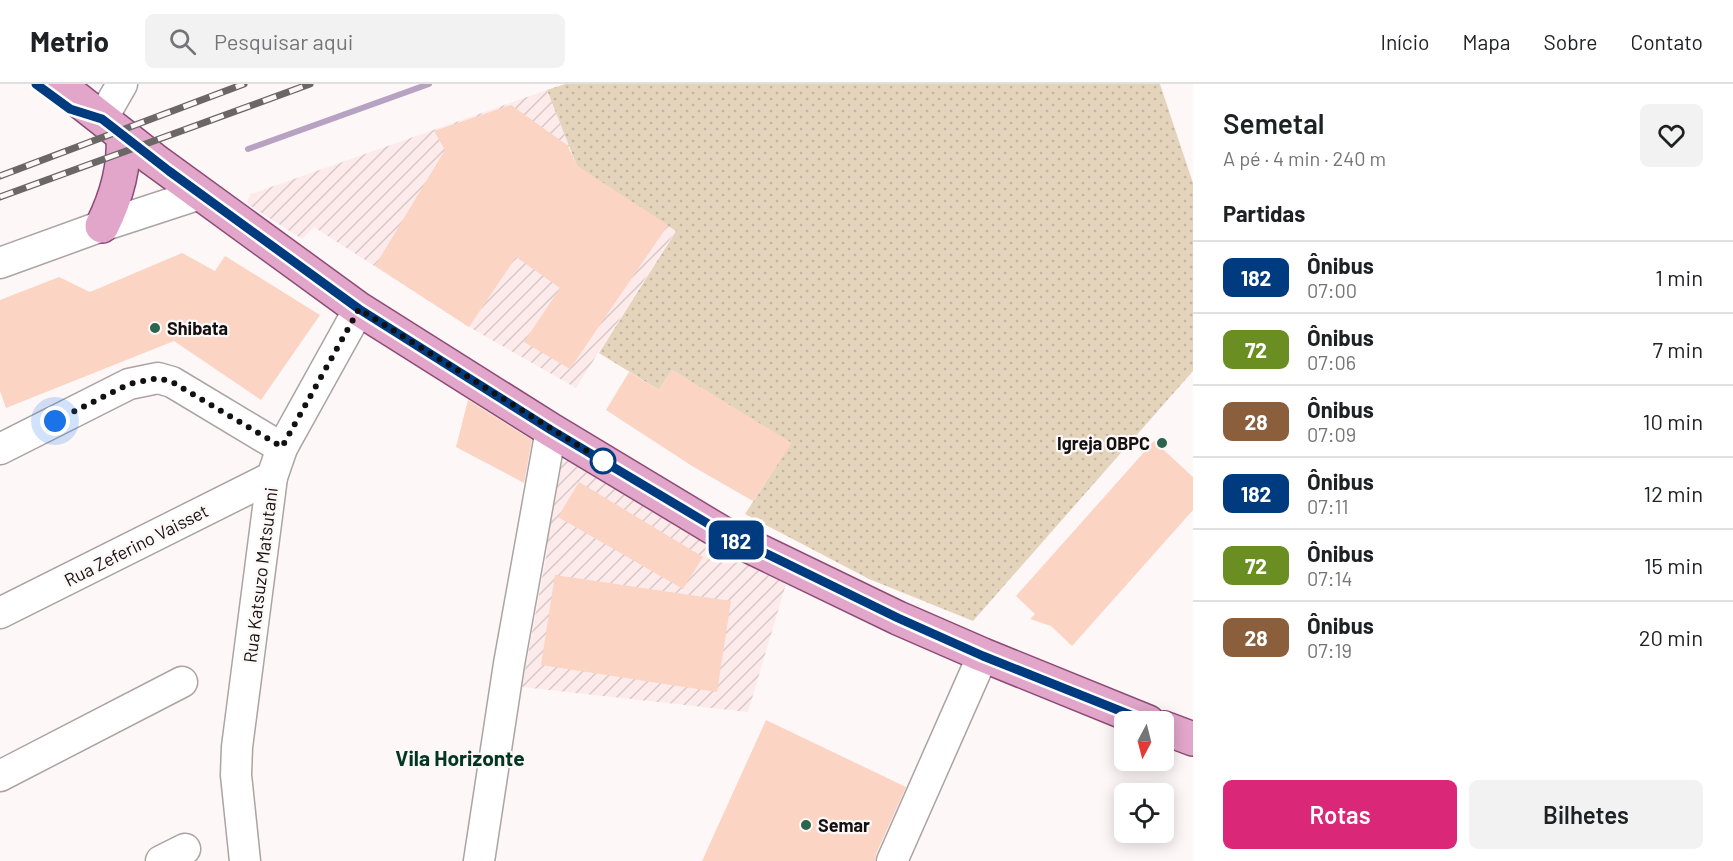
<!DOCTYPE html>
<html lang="pt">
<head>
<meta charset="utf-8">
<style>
	:root { --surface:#fff; --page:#f2f2f2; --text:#202124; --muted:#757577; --line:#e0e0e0; --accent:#db2777 }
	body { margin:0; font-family:Barlow,sans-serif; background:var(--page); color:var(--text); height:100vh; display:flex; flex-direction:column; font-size:22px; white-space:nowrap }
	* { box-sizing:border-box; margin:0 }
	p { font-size:20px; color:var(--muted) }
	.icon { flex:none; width:33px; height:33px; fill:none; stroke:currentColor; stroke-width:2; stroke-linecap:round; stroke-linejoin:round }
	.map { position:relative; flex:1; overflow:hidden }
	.panel { display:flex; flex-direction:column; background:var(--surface); width:540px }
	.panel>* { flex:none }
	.badge { padding:0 12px; border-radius:9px; font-size:21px; line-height:39px }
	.needle { width:39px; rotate:187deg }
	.buttons { position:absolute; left:1114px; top:627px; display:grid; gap:12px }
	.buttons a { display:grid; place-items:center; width:60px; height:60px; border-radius:9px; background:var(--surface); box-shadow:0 3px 15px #0003; font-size:30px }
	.you { position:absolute; width:30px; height:30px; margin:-15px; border:4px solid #fff; border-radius:50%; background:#1a73e8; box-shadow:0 0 0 9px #1a73e833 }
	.map>.badge { position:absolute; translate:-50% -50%; box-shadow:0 0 0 3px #fff }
	h2 { padding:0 30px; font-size:22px; line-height:54px }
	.round { display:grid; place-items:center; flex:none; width:63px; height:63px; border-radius:9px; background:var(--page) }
	.headline { display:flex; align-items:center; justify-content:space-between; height:102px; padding:0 30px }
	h1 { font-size:28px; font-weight:600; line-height:45px }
	.button { display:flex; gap:12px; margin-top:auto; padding:12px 30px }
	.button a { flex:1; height:69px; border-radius:9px; background:var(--accent); color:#fff; font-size:24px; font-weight:600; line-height:69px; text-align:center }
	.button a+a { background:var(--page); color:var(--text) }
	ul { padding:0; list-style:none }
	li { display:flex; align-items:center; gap:18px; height:72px; padding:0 30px; border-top:2px solid var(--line) }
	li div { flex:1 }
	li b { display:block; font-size:22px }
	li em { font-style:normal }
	li .badge { min-width:66px; font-weight:700; text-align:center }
	header { display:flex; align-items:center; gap:36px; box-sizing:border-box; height:84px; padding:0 30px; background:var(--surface); border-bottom:2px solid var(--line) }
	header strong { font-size:28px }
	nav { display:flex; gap:33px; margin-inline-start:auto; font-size:21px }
	.search { width:420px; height:54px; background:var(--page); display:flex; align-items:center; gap:15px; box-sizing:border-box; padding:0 21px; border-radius:9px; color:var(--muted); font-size:22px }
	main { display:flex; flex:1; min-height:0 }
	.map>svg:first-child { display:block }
	.industrial { fill:url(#industrial-furrows) }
	.green { fill:url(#green-dots) }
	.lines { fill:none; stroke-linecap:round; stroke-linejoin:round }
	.stream { stroke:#b7a3c1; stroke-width:6 }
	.building { fill:#fbd4c3 }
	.minor-casing { stroke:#aca3a3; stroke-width:33 }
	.major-casing { stroke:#8d4b73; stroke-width:36 }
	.minor { stroke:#fff; stroke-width:30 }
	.major { stroke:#e2a6cb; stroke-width:33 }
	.rail-casing { stroke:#6c6767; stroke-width:7 }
	.rail { stroke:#fef7f7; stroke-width:4.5; stroke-dasharray:14; stroke-linecap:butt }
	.line-casing { stroke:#fff; stroke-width:14 }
	.line { stroke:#003b80; stroke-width:9 }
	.walk { stroke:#131010; stroke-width:6; stroke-dasharray:0 10.8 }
	.poi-dot { fill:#2b654e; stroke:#fef7f7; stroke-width:2 }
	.stop-dot { fill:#fff; stroke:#003b80; stroke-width:3 }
	.labels { text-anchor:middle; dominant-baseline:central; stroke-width:4.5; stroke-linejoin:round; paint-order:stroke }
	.poi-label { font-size:18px; font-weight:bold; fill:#131010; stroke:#fef7f7; text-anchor:start }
	.street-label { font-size:18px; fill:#131010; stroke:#fef7f7 }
	.quarter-label { font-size:21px; font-weight:bold; fill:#013524; stroke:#fef7f7 }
</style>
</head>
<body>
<header>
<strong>Metrio</strong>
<div class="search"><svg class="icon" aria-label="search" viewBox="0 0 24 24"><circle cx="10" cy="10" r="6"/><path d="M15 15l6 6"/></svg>Pesquisar aqui</div>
<nav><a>Início</a><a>Mapa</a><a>Sobre</a><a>Contato</a></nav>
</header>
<main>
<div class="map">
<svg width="1193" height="777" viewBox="0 0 1193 777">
	<defs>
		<pattern id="industrial-furrows" width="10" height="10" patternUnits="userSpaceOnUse" patternTransform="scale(1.5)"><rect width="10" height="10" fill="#fdebeb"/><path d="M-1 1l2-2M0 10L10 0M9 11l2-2" fill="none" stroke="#d8c8c8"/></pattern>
		<pattern id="green-dots" width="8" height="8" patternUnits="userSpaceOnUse" patternTransform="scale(1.5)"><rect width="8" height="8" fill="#e5d4bc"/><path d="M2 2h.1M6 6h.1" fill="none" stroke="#c4b5a1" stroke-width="1.8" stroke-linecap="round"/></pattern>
	</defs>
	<rect width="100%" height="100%" fill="#fef7f7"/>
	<g class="industrial">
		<polygon points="547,6 577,82 676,146 576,304 469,243 314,143 302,155 249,121 247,117 251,110"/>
		<polygon points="569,377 693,453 786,500 748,628 522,603 547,468 545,448 559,378"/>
	</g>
	<polygon class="green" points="565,0 1160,0 1193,99 1193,287 973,537 869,495 745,430 791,359 672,286 659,306 599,269 676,147 577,82 547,6"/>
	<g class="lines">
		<polyline class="stream" points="248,65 429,0"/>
	</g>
	<g class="building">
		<polygon points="511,21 567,61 577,82 668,141 570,285 524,258 560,204 516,173 469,243 375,182 445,66 434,47"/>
		<polygon points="182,169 215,187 225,172 320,231 261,316 174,257 6,324 0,307 0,216 59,193 90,208"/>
		<polygon points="672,286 792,359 753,417 692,382 606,326 629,288 659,306"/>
		<polygon points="468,316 532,356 524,399 456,363"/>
		<polygon points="1154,357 1193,393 1193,426 1072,562 1051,542 1030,535 1035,530 1016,512"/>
		<polygon points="579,398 703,473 683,505 558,433"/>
		<polygon points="555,491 731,517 717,608 541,581"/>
		<polygon points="766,636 906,703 876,770 875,777 702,777"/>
	</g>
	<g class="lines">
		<defs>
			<g id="minor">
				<polyline points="102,35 122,0"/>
				<polyline points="0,179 102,142 200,110"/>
				<polyline points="0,365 129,300 158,294 172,298 282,364"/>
				<polyline points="0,529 272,393"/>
				<polyline points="0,692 182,598"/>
				<polyline points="161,777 185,765"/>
				<polyline points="245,777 236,691 237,663 272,393 282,364 359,225"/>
				<polyline points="479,777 509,580 551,346"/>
				<polyline points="892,777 983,571"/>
			</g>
			<g id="major">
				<polyline points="58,0 153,75 359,225 551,346 722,449 898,534 983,571 1148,638"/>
				<path d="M102,142C116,114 125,84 123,52"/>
				<polyline points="1164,644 1193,655"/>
			</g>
		</defs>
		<use href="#minor" class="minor-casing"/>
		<use href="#major" class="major-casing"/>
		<use href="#minor" class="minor"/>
		<use href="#major" class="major"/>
		<defs>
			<g id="rail">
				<polyline points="0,92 244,0"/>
				<polyline points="0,113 310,0"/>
			</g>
		</defs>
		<use href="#rail" class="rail-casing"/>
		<use href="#rail" class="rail"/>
	</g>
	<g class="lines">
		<defs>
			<polyline id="line" points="36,0 70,25 102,35 169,87 359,225 551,346 722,448 898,534 983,572 1148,638"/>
		</defs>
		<use href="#line" class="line-casing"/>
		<use href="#line" class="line"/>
		<polyline class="walk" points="55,337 129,300 158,294 172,298 282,363 359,225 608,380 603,377"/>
	</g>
	<g class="poi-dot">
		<circle cx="155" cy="244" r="6"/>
		<circle cx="1162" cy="359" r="6"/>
		<circle cx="806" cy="741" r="6"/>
	</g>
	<circle class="stop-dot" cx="603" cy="377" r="12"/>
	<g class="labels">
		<g class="poi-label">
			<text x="167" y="244">Shibata</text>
			<text x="1150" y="359" text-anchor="end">Igreja OBPC</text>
			<text x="818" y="741">Semar</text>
		</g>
		<g class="street-label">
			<text transform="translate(136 461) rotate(-27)">Rua Zeferino Vaisset</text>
			<text transform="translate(260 491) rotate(-83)">Rua Katsuzo Matsutani</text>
		</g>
		<g class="quarter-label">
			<text x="460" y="673">Vila Horizonte</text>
		</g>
	</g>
</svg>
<div class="buttons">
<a><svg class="needle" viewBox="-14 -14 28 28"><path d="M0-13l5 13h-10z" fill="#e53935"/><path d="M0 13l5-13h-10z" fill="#757577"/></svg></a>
<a><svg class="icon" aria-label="locate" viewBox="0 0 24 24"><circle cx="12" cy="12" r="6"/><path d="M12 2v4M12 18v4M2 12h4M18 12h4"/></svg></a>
</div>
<div class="you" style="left:55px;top:337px"></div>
<b class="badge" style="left:736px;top:456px;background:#003b80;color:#fff">182</b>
</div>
<section class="panel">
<div class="headline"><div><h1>Semetal</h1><p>A pé · 4 min · 240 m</p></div><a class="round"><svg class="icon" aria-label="heart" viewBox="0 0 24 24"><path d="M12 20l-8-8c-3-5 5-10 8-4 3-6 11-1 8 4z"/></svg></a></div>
<h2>Partidas</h2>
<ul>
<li><span class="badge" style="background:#003b80;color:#fff">182</span><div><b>Ônibus</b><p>07:00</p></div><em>1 min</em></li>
<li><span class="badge" style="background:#6b8e23;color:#fff">72</span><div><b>Ônibus</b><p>07:06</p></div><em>7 min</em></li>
<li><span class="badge" style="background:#8b5e3c;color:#fff">28</span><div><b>Ônibus</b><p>07:09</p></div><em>10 min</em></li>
<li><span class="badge" style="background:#003b80;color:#fff">182</span><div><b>Ônibus</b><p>07:11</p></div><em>12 min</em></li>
<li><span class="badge" style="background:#6b8e23;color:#fff">72</span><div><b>Ônibus</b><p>07:14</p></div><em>15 min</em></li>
<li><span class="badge" style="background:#8b5e3c;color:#fff">28</span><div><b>Ônibus</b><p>07:19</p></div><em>20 min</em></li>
</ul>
<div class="button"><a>Rotas</a><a>Bilhetes</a></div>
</section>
</main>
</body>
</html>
